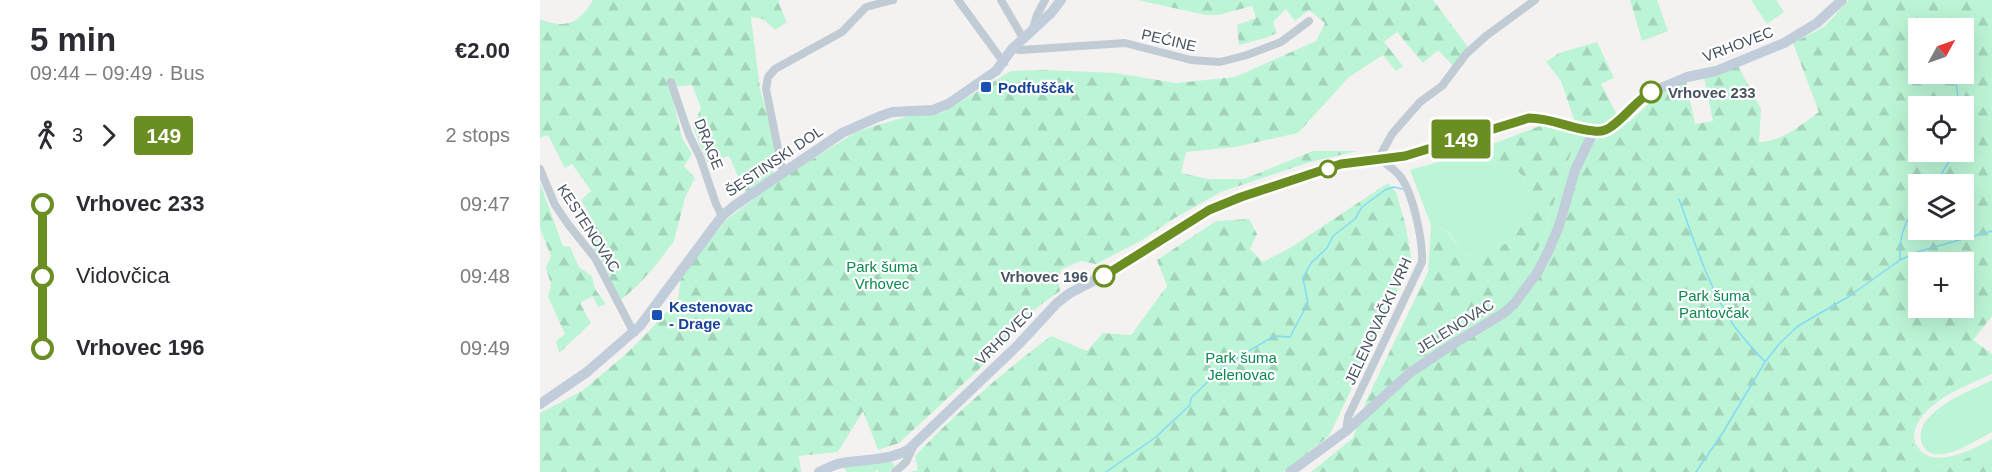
<!DOCTYPE html>
<html lang="en">
<head>
<meta charset="utf-8">
<style>
	:root { --surface:#fff; --page:#f7f7f7; --text:#2b2b33; --muted:#7c7c81 }
	body { margin:0; font-family:Helvetica,sans-serif; background:var(--page); color:var(--text); height:100vh; display:flex; flex-direction:column; font-size:22px; white-space:nowrap }
	* { box-sizing:border-box; margin:0 }
	p { font-size:20px; color:var(--muted) }
	.icon { flex:none; width:33px; height:33px; fill:none; stroke:currentColor; stroke-width:2; stroke-linecap:round; stroke-linejoin:round }
	.map { position:relative; flex:1; overflow:hidden }
	.details { display:flex; flex-direction:column; background:var(--surface); width:540px }
	.details>* { flex:none }
	.badge { padding:0 12px; border-radius:4px; font-size:21px; line-height:39px }
	.needle { width:39px; rotate:50deg }
	.fabs { position:absolute; left:1368px; top:18px; display:grid; gap:12px }
	.fabs a { display:grid; place-items:center; width:66px; height:66px; border-radius:0px; background:var(--surface); box-shadow:0 6px 24px #0002; font-size:30px }
	.map>.badge { position:absolute; translate:-50% -50%; box-shadow:0 0 0 3px #fff }
	.legs { display:flex; align-items:center; gap:9px; height:66px; padding:0 30px; font-size:20px }
	.legs p { margin-inline-start:auto }
	.head { display:flex; align-items:center; justify-content:space-between; height:102px; padding:0 30px }
	h1 { font-size:33px; font-weight:800; line-height:45px }
	ul { padding:0 30px; list-style:none }
	li { display:flex; align-items:center; gap:21px; height:72px; font-size:22px }
	li i { display:grid; place-items:center; width:9px; height:100%; margin:0 8px; background:currentColor }
	li i::after { content:''; width:15px; height:15px; margin:-8px; border:4px solid; border-radius:50%; background:var(--surface) }
	li p { margin-inline-start:auto }
	li:first-child i { background:linear-gradient(#0000 50%,currentColor 0) }
	li:last-child i { background:linear-gradient(currentColor 50%,#0000 0) }
	main { display:flex; flex:1; min-height:0 }
	.map>svg:first-child { display:block }
	.grass { fill:#bcf5d5 }
	.forest { fill:url(#forest-firs); fill-rule:evenodd }
	.lines { fill:none; stroke-linecap:round; stroke-linejoin:round }
	.stream { stroke:#84d9f7; stroke-width:1.5 }
	.street { stroke:#c1cbd4; stroke-width:8 }
	.secondary { stroke:#c2cddc; stroke-width:10 }
	.line-1-casing { stroke:#fff; stroke-width:14 }
	.line-1 { stroke:#6b8e23; stroke-width:9 }
	.transit-dot { fill:#1a4fb4; stroke:#fff; stroke-width:2 }
	.stop-1-dot { fill:#fff; stroke:#6b8e23; stroke-width:3 }
	.labels { text-anchor:middle; dominant-baseline:central; stroke-width:4.5; stroke-linejoin:round; paint-order:stroke }
	.street-label { font-size:15px; fill:#475361; stroke:#fff }
	.transit-label { font-size:15px; font-weight:bold; fill:#164399; stroke:#fff; text-anchor:start }
	.stop-label { font-size:15px; font-weight:bold; fill:#475361; stroke:#fff; text-anchor:start }
	.park-label { font-size:15px; fill:#0c8851; stroke:#fff }
</style>
</head>
<body>
<main>
<section class="details">
<div class="head"><div><h1>5 min</h1><p>09:44 – 09:49 · Bus</p></div><b>€2.00</b></div>
<div class="legs"><svg class="icon" aria-label="walk" viewBox="0 0 24 24"><circle cx="13" cy="4" r="2"/><path d="M13 8l-2 6 4 7M11 14l-3 7M7 12l3-4h3l4 4"/></svg>3<svg class="icon" aria-label="forward" viewBox="0 0 24 24"><path d="M9 5l7 7-7 7"/></svg><b class="badge" style="background:#6b8e23;color:#fff">149</b><p>2 stops</p></div>
<ul>
<li><i style="color:#6b8e23"></i><b>Vrhovec 233</b><p>09:47</p></li>
<li><i style="color:#6b8e23"></i><span>Vidovčica</span><p>09:48</p></li>
<li><i style="color:#6b8e23"></i><b>Vrhovec 196</b><p>09:49</p></li>
</ul>
</section>
<div class="map">
<svg width="1452" height="472" viewBox="0 0 1452 472">
	<defs>
		<pattern id="forest-firs" width="22" height="20" patternUnits="userSpaceOnUse" patternTransform="scale(1.5)"><rect width="22" height="20" fill="#bcf5d5"/><path d="M5 1l3.5 6h-7zM16 11l3.5 6h-7z" fill="#a3d4b9"/></pattern>
	</defs>
	<rect width="100%" height="100%" fill="#f4f1f1"/>
	<g class="grass">
		<polygon points="1211,0 1236,0 1244,12 1227,24"/>
		<polygon points="1041,130 1049,134 1006,252 971,303 886,359 865,370 945,317 961,302 967,292 981,279 1003,239 1023,172"/>
		<path d="M926,154L973,167L983,176L991,198L974,240L945,253L922,256C914,239 911,229 891,225L870,170Z"/>
		<path d="M1452,359V374C1428,385 1397,396 1381,418C1375,426 1372,435 1376,444C1389,472 1432,450 1452,439V448L1408,466L1388,465C1382,457 1373,449 1372,437C1370,408 1430,374 1452,359Z"/>
		<path d="M1452,380V432C1436,440 1394,470 1382,444C1379,437 1381,428 1385,422C1401,401 1430,391 1452,380Z"/>
		<polygon points="351,461 355,466 349,472 339,472 338,470 335,472 307,472 302,465"/>
	</g>
	<g class="forest">
		<path d="M53,0H240L238,2L247,22L235,30L223,19L211,17L220,89L235,142L233,178L206,194L189,156L167,162L153,127L161,108L152,85L130,87L142,138L152,154L144,166L155,178L145,198L134,241L116,265L97,286L81,300L51,245L47,232L53,221L41,200L51,191L32,164L25,168L8,135L0,138V19C25,30 40,23 53,0Z"/>
		<polygon points="597,0 893,0 928,47 919,57 914,67 898,50 883,63 857,32 844,42 863,66 856,71 843,55 809,77 758,133 695,147 646,152 641,173 668,179 704,179 773,151 817,151 770,162 681,192 633,219 604,239 556,264 541,261 522,269 518,279 520,291 499,306 450,359 359,443 338,450 323,411 298,452 259,456 261,472 0,472 0,413 42,391 86,354 110,330 138,299 141,276 186,220 240,179 318,131 372,115 402,113 471,71 507,70 576,73 636,83 695,77 776,41 785,23 769,10 755,21 746,9 733,22 737,33 725,38 699,45 697,25 716,18 712,6 678,15 666,15"/>
		<polygon points="1090,0 1117,0 1128,31 1102,41"/>
		<path d="M1309,0H1452V316L1433,340L1452,354V359C1430,374 1370,408 1372,438C1373,449 1382,457 1388,465L1408,466L1452,448V472H771L813,438L826,401L888,272L891,225C910,229 914,240 922,256L945,253L974,240L991,198L983,176L973,167L926,154L1000,126L1041,130L1023,172L1003,239L981,279L967,292L961,302L945,317L865,370L866,374L946,326L1001,271L1038,173L1058,135L1090,121L1126,88L1146,80L1155,124L1173,121L1164,77L1180,75L1181,72L1198,66L1221,109L1219,142C1241,142 1261,125 1279,112L1253,43L1284,27ZM1378,28H1424V74H1378ZM1378,106H1424V152H1378ZM1378,184H1424V230H1378ZM1378,262H1424V308H1378Z"/>
		<path d="M1057,42L1074,78L1061,84L1077,115C1061,130 1055,127 1035,122L1021,81L1006,62L1019,53Z"/>
		<polygon points="0,183 23,246 30,247 39,267 52,276 55,289 66,304 58,307 53,296 40,303 51,323 19,353 16,341 25,334 8,297 11,284 6,268 11,256 0,228"/>
		<path d="M848,183L856,192L866,227L871,257L853,302L789,436L743,472H369L378,470L375,456C417,412 462,373 511,336L547,351L563,333L591,335L627,286L617,260L676,221L709,219L717,234L710,249L723,262L750,248Z"/>
	</g>
	<g class="lines">
		<g class="stream">
			<polyline points="1415,74 1419,106"/>
			<polyline points="1395,184 1415,152"/>
			<path d="M1139,199C1154,241 1169,288 1194,326C1203,338 1214,350 1224,361"/>
			<path d="M1360,260C1359,238 1364,221 1378,204"/>
			<polyline points="566,472 616,437 650,405 651,398 684,366 734,336 750,337 768,303 763,278 771,263 787,248 793,236 815,219 822,207 845,190 854,187 862,189"/>
			<polyline points="1156,472 1182,434 1225,362 1240,343 1258,326 1308,297 1360,260 1380,251 1452,231"/>
		</g>
		<g class="street">
			<polyline points="418,0 464,63"/>
			<polyline points="461,0 483,38"/>
			<polyline points="493,28 497,15 505,0"/>
			<polyline points="472,49 481,50 585,43 651,60 680,62 707,55 741,42 769,21"/>
			<polyline points="131,82 149,135 160,157 176,204 182,216"/>
			<polyline points="0,169 15,205 28,224 55,258 94,333"/>
			<polyline points="243,173 226,89 228,77 235,69 302,32 326,7 353,0"/>
			<path d="M806,431L808,417L882,262C883,241 873,191 859,175C854,169 847,165 841,160V154L852,134L880,102L902,86L926,54L946,36L995,0"/>
			<polyline points="355,472 366,462 373,447"/>
		</g>
		<g class="secondary">
			<polyline points="0,404 47,372 100,326 182,216 194,206 302,133 338,117 352,112 393,110 408,104 456,71 472,49 511,13 521,0"/>
			<path d="M279,472C287,469 294,464 302,463C324,459 347,461 368,450L478,345L517,303L530,293L580,267L669,210L801,164L865,156L989,118L1006,119L1054,131L1064,130L1072,126L1096,102L1111,92L1147,77L1176,71L1244,43L1277,23L1302,0"/>
			<polyline points="750,472 806,431 871,372 913,344 964,313 974,304 997,273 1008,252 1019,226 1035,170 1054,131"/>
		</g>
	</g>
	<g class="lines">
		<defs>
			<path id="line-1" d="M564,276L669,210L701,197L801,164L865,156L989,118C1012,118 1031,129 1054,131C1060,132 1067,130 1072,126C1086,116 1096,101 1111,92"/>
		</defs>
		<use href="#line-1" class="line-1-casing"/>
		<use href="#line-1" class="line-1"/>
	</g>
	<g class="transit-dot">
		<rect x="440" y="81" width="12" height="12" rx="3"/>
		<rect x="111" y="309" width="12" height="12" rx="3"/>
	</g>
	<g class="stop-1-dot">
		<circle cx="1111" cy="92" r="10"/>
		<circle cx="788" cy="169" r="8"/>
		<circle cx="564" cy="276" r="10"/>
	</g>
	<g class="labels">
		<g class="street-label">
			<text transform="translate(629 40) rotate(13)">PEĆINE</text>
			<text transform="translate(1198 44) rotate(-21)">VRHOVEC</text>
			<text transform="translate(169 144) rotate(68)">DRAGE</text>
			<text transform="translate(234 161) rotate(-34)">ŠESTINSKI DOL</text>
			<text transform="translate(49 228) rotate(57)">KESTENOVAC</text>
			<text transform="translate(838 321) rotate(-65)">JELENOVAČKI VRH</text>
			<text transform="translate(915 326) rotate(-32)">JELENOVAC</text>
			<text transform="translate(464 336) rotate(-45)">VRHOVEC</text>
		</g>
		<g class="transit-label">
			<text x="458" y="87">Podfuščak</text>
			<text x="129" y="306">Kestenovac<tspan x="129" dy="17">- Drage</tspan></text>
		</g>
		<g class="stop-label">
			<text x="1128" y="92">Vrhovec 233</text>
			<text x="548" y="276" text-anchor="end">Vrhovec 196</text>
		</g>
		<g class="park-label">
			<text x="342" y="266">Park šuma<tspan x="342" dy="17">Vrhovec</tspan></text>
			<text x="1174" y="295">Park šuma<tspan x="1174" dy="17">Pantovčak</tspan></text>
			<text x="701" y="357">Park šuma<tspan x="701" dy="17">Jelenovac</tspan></text>
		</g>
	</g>
</svg>
<div class="fabs">
<a><svg class="needle" viewBox="-14 -14 28 28"><path d="M0-13l5 13h-10z" fill="#e53935"/><path d="M0 13l5-13h-10z" fill="#7c7c81"/></svg></a>
<a><svg class="icon" aria-label="locate" viewBox="0 0 24 24"><circle cx="12" cy="12" r="6"/><path d="M12 2v4M12 18v4M2 12h4M18 12h4"/></svg></a>
<a><svg class="icon" aria-label="layers" viewBox="0 0 24 24"><path d="M12 4l9 5-9 5-9-5zM3 14l9 5 9-5"/></svg></a>
<a>+</a>
</div>
<b class="badge" style="left:921px;top:139px;background:#6b8e23;color:#fff">149</b>
</div>
</main>
</body>
</html>
